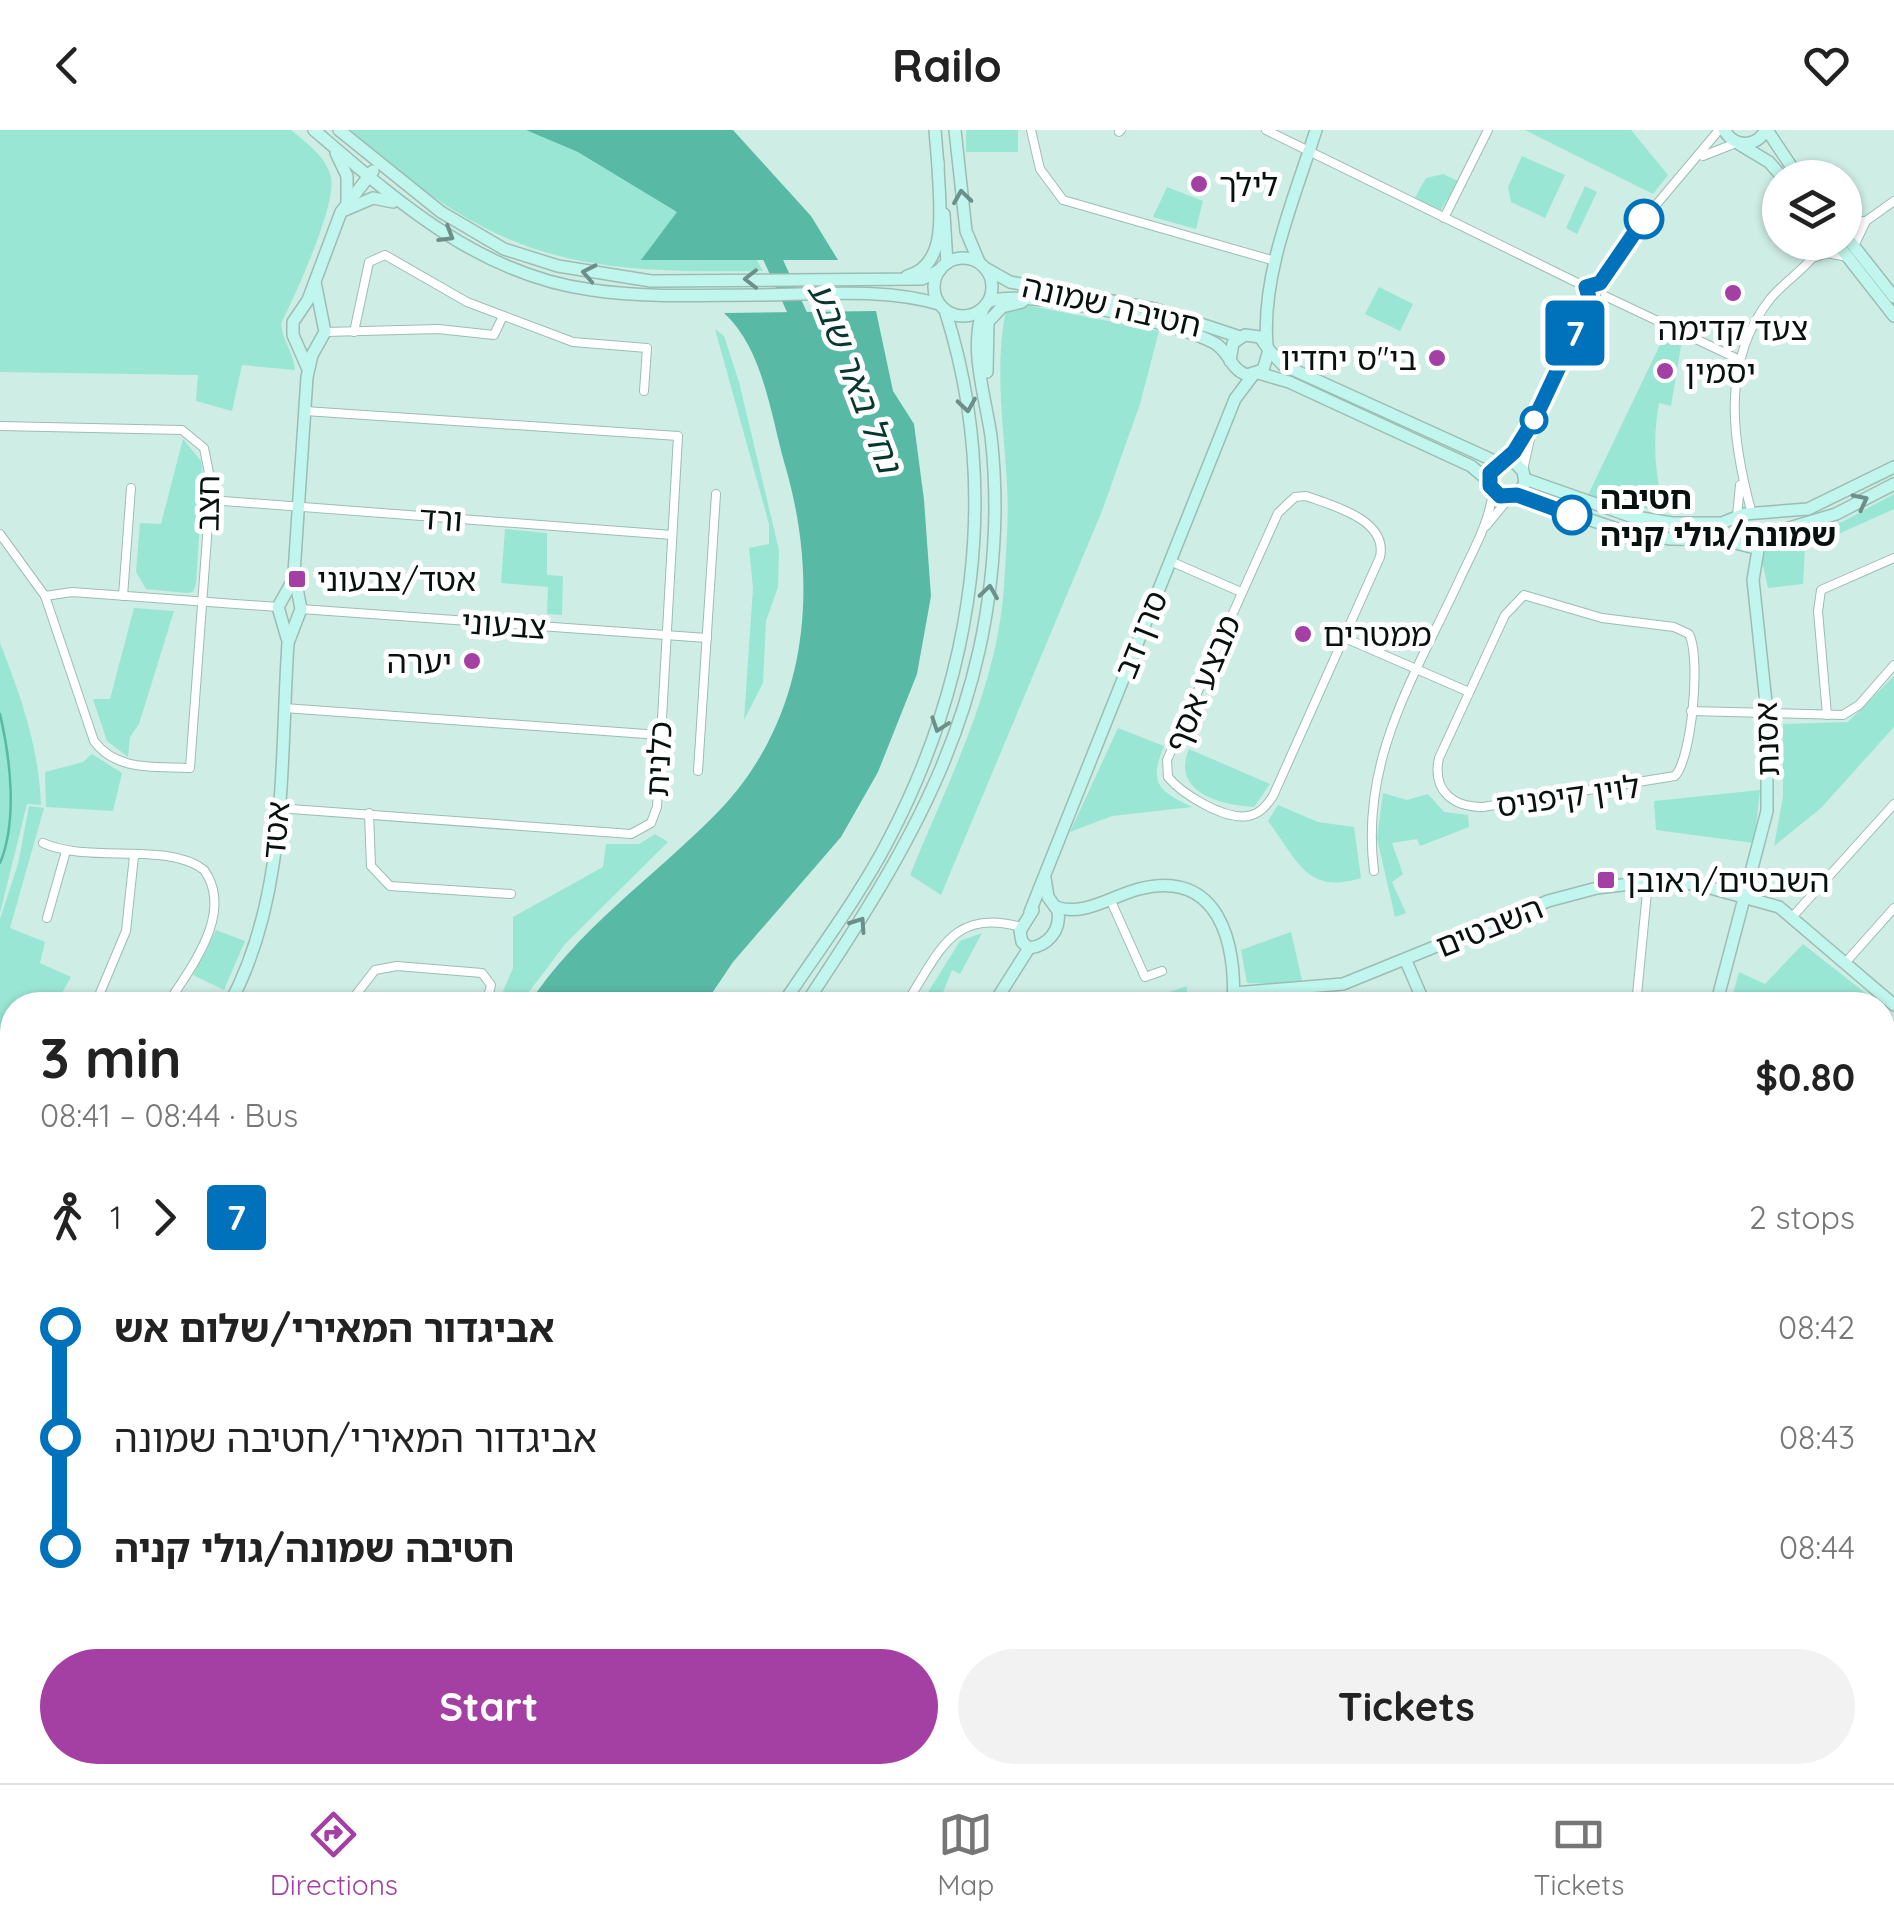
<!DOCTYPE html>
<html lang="en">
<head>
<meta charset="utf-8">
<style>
	:root { --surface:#fff; --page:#f2f2f2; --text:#222; --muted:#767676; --line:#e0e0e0; --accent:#a43fa3 }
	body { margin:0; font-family:Quicksand,"Noto Sans Hebrew",sans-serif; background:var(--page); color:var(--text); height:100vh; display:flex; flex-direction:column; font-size:38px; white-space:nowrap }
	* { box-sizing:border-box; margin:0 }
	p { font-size:32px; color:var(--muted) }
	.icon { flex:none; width:55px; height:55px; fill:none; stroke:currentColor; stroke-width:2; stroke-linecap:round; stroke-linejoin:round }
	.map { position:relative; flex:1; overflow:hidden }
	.panel { position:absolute; left:0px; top:862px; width:1895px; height:792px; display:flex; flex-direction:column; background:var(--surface); border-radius:40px 40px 0 0; box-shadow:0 2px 8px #0004 }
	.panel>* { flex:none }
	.badge { padding:0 20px; border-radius:8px; font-size:35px; line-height:65px }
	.fabs { position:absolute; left:1762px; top:30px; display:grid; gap:20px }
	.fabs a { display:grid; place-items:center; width:100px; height:100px; border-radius:50%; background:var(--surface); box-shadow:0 2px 8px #0004; font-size:50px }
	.map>.badge { position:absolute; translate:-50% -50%; box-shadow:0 0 0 5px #fff }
	.legs { display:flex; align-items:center; gap:15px; height:110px; padding:0 40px; font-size:32px }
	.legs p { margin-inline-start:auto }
	.overview { display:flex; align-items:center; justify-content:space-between; height:170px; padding:0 40px }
	h1 { font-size:55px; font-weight:700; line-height:75px }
	.cta { display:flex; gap:20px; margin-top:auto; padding:20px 40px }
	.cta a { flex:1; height:115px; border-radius:60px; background:var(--accent); color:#fff; font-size:40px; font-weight:700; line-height:115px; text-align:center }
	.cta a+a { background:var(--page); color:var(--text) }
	ul { padding:0 40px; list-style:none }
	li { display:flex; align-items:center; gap:35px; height:110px; font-size:38px }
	li i { display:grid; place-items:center; width:15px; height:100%; margin:0 12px; background:currentColor }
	li i::after { content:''; width:25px; height:25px; margin:-12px; border:8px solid; border-radius:50%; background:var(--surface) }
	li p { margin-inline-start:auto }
	li:first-child i { background:linear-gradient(#0000 50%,currentColor 0) }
	li:last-child i { background:linear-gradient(currentColor 50%,#0000 0) }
	header { display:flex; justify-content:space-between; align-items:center; height:130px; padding:0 40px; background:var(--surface); font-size:45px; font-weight:700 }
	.menu { display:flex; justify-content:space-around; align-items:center; height:140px; border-top:2px solid var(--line); background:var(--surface); font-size:28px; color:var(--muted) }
	.menu a { display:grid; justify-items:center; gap:5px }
	.menu .active { color:var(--accent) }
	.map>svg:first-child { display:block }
	.green { fill:#9ae6d4 }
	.water { fill:#58b9a5 }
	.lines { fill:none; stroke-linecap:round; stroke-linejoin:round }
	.stream { stroke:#58b9a5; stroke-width:2.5 }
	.river { stroke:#58b9a5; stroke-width:18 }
	.street-casing { stroke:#9dbcb4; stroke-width:10 }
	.secondary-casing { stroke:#9dbcb4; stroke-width:14 }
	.street { stroke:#fff; stroke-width:8 }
	.secondary { stroke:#c0f6ed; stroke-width:11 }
	.oneway { stroke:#6d8f8a }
	.line-1-casing { stroke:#fff; stroke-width:22 }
	.line-1 { stroke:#0072bc; stroke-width:15 }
	.poi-dot { fill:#a43fa3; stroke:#fff; stroke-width:4 }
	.stop-1-dot { fill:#fff; stroke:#0072bc; stroke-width:5 }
	.labels { text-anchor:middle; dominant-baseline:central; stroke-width:10; stroke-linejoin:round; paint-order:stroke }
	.poi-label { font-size:32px; fill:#071210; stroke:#fff; text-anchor:start }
	.street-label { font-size:32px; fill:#071210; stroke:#fff }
	.stop-label { font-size:32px; font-weight:bold; fill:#071210; stroke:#fff; text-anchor:start }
	.water-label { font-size:35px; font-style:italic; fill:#09372f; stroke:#fff }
</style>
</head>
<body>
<header><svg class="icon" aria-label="back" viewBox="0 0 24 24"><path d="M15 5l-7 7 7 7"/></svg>Railo<svg class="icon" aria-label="heart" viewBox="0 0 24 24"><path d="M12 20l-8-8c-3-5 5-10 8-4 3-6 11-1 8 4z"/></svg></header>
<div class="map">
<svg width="1894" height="1653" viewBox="0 0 1894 1653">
	<rect width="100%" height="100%" fill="#ceede5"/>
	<g class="green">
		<path d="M0,0H291C306,12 327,28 331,47C337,75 295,165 281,194C283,212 294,223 295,240L242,235L232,281L196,271L198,245L0,242Z"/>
		<path d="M350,0H541L727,78L763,141C572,144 496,130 350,0Z"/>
		<rect x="966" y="0" width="52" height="22"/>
		<polygon points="1525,0 1631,0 1668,45 1653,64"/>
		<polygon points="1522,26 1565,45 1545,88 1511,72 1508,57"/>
		<polygon points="1443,44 1458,51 1441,80 1414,69 1426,48"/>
		<polygon points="1585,56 1597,62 1577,104 1566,98"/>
		<polygon points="1167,57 1203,71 1196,99 1153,87"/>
		<polygon points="1379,157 1413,174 1400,201 1365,184"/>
		<path d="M1031,176L1159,201L1140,274L1102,381L941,765L910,745C948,651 998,557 1004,455C1006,422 1009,388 1007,355C1004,297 994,238 1006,180Z"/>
		<path d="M1668,198L1683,204L1671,276L1659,273C1652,312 1655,345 1665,383L1588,365Z"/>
		<polygon points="715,199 724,206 739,252 779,420 778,457 766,491 763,553 744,590 753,458 749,418 769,414 769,394"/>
		<polygon points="183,309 201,331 203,345 196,454 193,462 187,463 146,459 136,442 140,393 161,394"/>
		<polygon points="1894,364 1894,379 1805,419 1803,454 1768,458 1762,431 1766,415 1777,408 1842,392"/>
		<polygon points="505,399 547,403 547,445 563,446 562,485 547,484 548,457 501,453"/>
		<polygon points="134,478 174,481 139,594 130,607 128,627 107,611 93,569 110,569"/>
		<path d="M0,513C21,567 39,617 41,675L27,674L0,783Z"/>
		<polygon points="1894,546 1894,597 1821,678 1774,716 1783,667 1783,594 1848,592"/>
		<path d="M1118,598L1164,616C1148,654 1159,661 1192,677L1112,686L1070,702Z"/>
		<path d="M1189,619L1270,654L1254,677C1218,675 1171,661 1189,619Z"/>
		<polygon points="92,624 122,643 113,681 46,677 45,642 83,632"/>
		<polygon points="1760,660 1754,713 1656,700 1654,671"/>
		<polygon points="1383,663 1407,670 1428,664 1444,682 1468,685 1469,697 1420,716 1417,709 1392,713 1403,744 1392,752 1406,783 1395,787 1377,708"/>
		<path d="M1278,675L1318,692L1354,697L1361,748C1306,765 1298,730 1268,691Z"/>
		<polygon points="29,676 44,678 10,798 45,812 40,833 71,847 55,875 12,875 12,969 0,965 0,789 18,734"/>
		<polygon points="655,704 668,712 566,813 519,875 497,875 513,838 513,787 603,737 606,714 639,714"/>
		<polygon points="216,800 245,811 224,860 193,845"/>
		<polygon points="1291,802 1303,854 1247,853 1241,820"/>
		<polygon points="982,803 960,844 952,840 938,875 920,875 960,811"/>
		<polygon points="1803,814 1873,869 1871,875 1730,875 1739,842 1765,854"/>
		<polygon points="1187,856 1187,875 1133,875"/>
		<polygon points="1883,930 1894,945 1894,996 1883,986"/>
		<polygon points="1894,1400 1894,1459 1882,1447 1883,1412"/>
		<polygon points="969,1643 969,1642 1012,1643 1002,1653 972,1653"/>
	</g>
	<g class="water">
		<polygon points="526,0 733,0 811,86 838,130 641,130 677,82 578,22"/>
		<path d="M876,181L893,261L914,294L924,370L931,466L917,544L878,642L841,707L733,832L704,875H528C576,801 651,749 713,687C808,593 821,458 785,335C771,286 763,218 724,183Z"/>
		<polygon points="785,1643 886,1643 891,1653 793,1653"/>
	</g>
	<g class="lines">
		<path class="stream" d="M0,584C10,627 18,690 0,733"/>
		<polyline class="river" points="765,112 806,202"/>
		<defs>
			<g id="street">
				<polyline points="1031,0 1040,39 1063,70 1275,131"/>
				<polyline points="1266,0 1586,157"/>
				<polyline points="1119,2 1121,0"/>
				<polyline points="1703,26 1736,13"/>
				<polyline points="1444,88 1488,0"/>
				<polyline points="1845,92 1866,91"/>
				<polyline points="1855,114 1866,91 1894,71"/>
				<polyline points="1813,128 1827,123 1847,127"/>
				<polyline points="1600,153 1645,88 1719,0"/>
				<polyline points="1605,166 1740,230"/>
				<polyline points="325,202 438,199 494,205 503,186"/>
				<polyline points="354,202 369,132 385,125 467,172 573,212 647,218 644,261"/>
				<path d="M0,296L182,300L204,318L211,353L190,638C155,636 117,642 94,611L45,466L0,404"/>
				<polyline points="1505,331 1536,286 1590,171"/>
				<polyline points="1523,340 1532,300"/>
				<path d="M1306,366C1334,376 1388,390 1380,427L1273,666C1267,675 1260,684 1248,686C1224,690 1182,664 1168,647L1167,630L1278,383L1295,367Z"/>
				<polyline points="210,370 672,405"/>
				<path d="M1752,384C1732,311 1720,233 1770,169C1785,150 1813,135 1822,112"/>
				<polyline points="1737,386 1740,355"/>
				<polyline points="1486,396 1510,367"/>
				<polyline points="1170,431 1241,462"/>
				<path d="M1524,465L1602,488L1674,497L1689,504C1701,526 1692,628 1675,646L1483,677C1452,677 1432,660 1439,628L1505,485Z"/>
				<polyline points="45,466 72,462 278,477"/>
				<polyline points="123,466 131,358"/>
				<polyline points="301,479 707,508"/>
				<polyline points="1345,508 1469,562"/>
				<polyline points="284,578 660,605"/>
				<polyline points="1691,581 1843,585 1859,575 1894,535"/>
				<polyline points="1827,585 1818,481 1821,460 1894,428"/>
				<polyline points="698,641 716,364"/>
				<polyline points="277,678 631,704 651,693 657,677 678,306 305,281"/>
				<polyline points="369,683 371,736 390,756 511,764"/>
				<path d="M43,713C89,734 168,711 204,740C235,783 190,838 167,875"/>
				<path d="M1374,741C1360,631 1413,549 1458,453C1471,424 1490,393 1493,360"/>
				<polyline points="1110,769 1145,847 1162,841"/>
				<polyline points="1794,785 1894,674"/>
				<polyline points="47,788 66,721"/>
				<polyline points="1846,832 1894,778"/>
				<polyline points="95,875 126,801 134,726"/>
				<polyline points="348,875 375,840 397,836 482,843 491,855 486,875"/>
				<path d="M905,875C939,824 951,777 1021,797"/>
				<polyline points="1636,875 1648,752"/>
				<polyline points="0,975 12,979"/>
				<polyline points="0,1031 12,1036"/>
				<polyline points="1882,1084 1894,1070"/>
				<polyline points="0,1298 8,1286 12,1192"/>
				<polyline points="1882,1322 1894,1309"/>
				<polyline points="1882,1330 1894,1341"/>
				<polyline points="351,1642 359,1653"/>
				<polyline points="600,1642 611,1653"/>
				<polyline points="1156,1642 1167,1653"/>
				<polyline points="1304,1642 1315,1653"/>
				<polyline points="1453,1642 1465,1653"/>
				<polyline points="128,1653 131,1642"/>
				<polyline points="1219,1653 1229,1642"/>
				<polyline points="1361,1653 1370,1642"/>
				<polyline points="1501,1653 1511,1642"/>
			</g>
			<g id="secondary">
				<path d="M314,0C397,71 479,145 592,160C647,168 703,165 758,165C817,165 883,157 939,174"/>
				<polyline points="339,0 441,82 504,119 558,136 651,151 922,149 940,140"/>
				<polyline points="935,0 938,36"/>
				<polyline points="955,0 966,101 979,132"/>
				<path d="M1724,0C1735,18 1755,18 1766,0"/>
				<polyline points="1767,0 1799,48"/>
				<polyline points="1739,14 1769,32 1783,48"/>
				<polyline points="336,23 347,46 347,71"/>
				<polyline points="345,80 373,68 393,72"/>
				<polyline points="944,84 947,133"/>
				<polyline points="1845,105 1894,167"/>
				<polyline points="1836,112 1894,186"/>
				<circle cx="963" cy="157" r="29"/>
				<polyline points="987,139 1010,152 1155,179 1240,207"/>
				<path d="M907,146C952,135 938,68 938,32"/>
				<path d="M990,171C1027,158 1180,193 1216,214C1230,223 1230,239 1247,245L1263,240L1269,220L1260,207L1245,205L1233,213L1230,231"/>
				<path d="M1267,215C1261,145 1295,66 1316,0"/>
				<polyline points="1269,220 1283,235 1499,333"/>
				<polyline points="307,237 293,205 293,192 308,170 341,82 373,41"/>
				<polyline points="987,242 988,192 1002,177 1022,172"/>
				<polyline points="1258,243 1289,252 1471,336 1489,351"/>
				<polyline points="1525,349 1630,386 1672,393 1722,393 1744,384 1808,379 1894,337"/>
				<polyline points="1517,365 1525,353 1523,341 1514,332 1499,333 1489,351 1500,366 1517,365 1626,402 1671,409 1724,410 1751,417 1779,401 1836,384 1894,354"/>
				<polyline points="287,508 278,477 292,452"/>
				<path d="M1056,777C1083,787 1112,766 1139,759C1219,738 1237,814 1233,875"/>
				<polyline points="1030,782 1235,269 1253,245"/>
				<path d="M1029,818C1048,816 1061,800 1058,781L1048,767L1045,748"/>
				<polyline points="1029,818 1022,812 1020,801 1033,780"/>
				<polyline points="1406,831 1425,875"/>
				<polyline points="1234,863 1343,854 1548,771 1597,758 1648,752 1696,754 1779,777 1894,875"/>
				<path d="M229,875C288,767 280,633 288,513L301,479L294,443L307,247L312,225L325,202L315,152"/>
				<path d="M782,875C818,821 859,767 889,709C974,546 1002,358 945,180"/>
				<path d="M805,875C912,714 992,582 995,381C995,356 994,331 991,306C985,265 969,219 983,179"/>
				<polyline points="993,875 1029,818"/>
				<polyline points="1716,875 1767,681 1767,582 1753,450 1759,414"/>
				<polyline points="1882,1397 1894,1385"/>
				<polyline points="1882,1463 1894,1474"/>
				<polyline points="1882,1476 1894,1486"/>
				<polyline points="724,1642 732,1653"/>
				<polyline points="932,1642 936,1653"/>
				<polyline points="950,1642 954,1653"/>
				<polyline points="1604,1642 1615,1653"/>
				<polyline points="21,1653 24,1642"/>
				<polyline points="1078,1653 1087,1642"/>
				<polyline points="1639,1653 1648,1642"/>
			</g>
		</defs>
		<use href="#street" class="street-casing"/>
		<use href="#secondary" class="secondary-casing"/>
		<use href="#street" class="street"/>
		<use href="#secondary" class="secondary"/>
	</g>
	<defs><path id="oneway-chevron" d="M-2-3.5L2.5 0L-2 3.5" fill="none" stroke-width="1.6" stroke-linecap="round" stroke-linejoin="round" transform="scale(2.5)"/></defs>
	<g class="oneway">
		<use href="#oneway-chevron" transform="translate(962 67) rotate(-98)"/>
		<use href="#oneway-chevron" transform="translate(447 105) rotate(31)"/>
		<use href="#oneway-chevron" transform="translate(589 143) rotate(-169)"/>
		<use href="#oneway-chevron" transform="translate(751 149) rotate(180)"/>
		<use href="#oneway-chevron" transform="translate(967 275) rotate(81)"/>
		<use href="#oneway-chevron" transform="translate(1861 371) rotate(-27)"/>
		<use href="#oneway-chevron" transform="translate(989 462) rotate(-82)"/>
		<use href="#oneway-chevron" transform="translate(939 595) rotate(109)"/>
		<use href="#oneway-chevron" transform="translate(859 794) rotate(-56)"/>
	</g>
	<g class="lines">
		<defs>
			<polyline id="line-1" points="1572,385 1517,365 1500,366 1490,356 1490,343 1514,322 1536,286 1590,171 1586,157 1600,153 1644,89"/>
		</defs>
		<use href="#line-1" class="line-1-casing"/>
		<use href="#line-1" class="line-1"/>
	</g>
	<g class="poi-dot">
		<circle cx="1199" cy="54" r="10"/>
		<circle cx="1733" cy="163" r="10"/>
		<circle cx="1437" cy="228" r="10"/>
		<circle cx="1665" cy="241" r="10"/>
		<rect x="287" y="439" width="20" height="20" rx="5"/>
		<circle cx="1303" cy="504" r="10"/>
		<circle cx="472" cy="531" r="10"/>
		<rect x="1596" y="740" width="20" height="20" rx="5"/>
	</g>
	<g class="stop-1-dot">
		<circle cx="1644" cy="89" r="18"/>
		<circle cx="1534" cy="290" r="12"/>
		<circle cx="1572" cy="385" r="18"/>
	</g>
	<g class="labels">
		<g class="poi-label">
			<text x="1219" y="54">לילך</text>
			<text x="1733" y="198" text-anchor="middle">צעד קדימה</text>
			<text x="1417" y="228" text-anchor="end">בי"ס יחדיו</text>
			<text x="1685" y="241">יסמין</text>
			<text x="317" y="449">אטד/צבעוני</text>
			<text x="1323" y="504">ממטרים</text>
			<text x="452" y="531" text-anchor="end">יערה</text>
			<text x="1626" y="750">השבטים/ראובן</text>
		</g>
		<g class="street-label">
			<text transform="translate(1112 175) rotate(13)">חטיבה שמונה</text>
			<text transform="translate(207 373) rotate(-89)">חצב</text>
			<text transform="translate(441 388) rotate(4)">ורד</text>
			<text transform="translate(504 494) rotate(4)">צבעוני</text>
			<text transform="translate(1140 504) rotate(-68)">סרן דב</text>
			<text transform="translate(1202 553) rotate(-67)">מבצע אסף</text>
			<text transform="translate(1766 609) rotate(-92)">אסנת</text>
			<text transform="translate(658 629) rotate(-87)">כלנית</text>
			<text transform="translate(1568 665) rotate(-8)">לוין קיפניס</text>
			<text transform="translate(275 700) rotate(-85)">אטד</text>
			<text transform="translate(1489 796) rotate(-22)">השבטים</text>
		</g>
		<g class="stop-label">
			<text x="1600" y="367">חטיבה<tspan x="1600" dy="37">שמונה/גולי קניה</tspan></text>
		</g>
		<g class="water-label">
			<text transform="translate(856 247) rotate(69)">נחל באר שבע</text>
		</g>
	</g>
</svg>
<div class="fabs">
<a><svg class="icon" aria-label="layers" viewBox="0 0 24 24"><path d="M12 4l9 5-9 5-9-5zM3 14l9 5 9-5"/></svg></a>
</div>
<b class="badge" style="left:1575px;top:203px;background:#0072bc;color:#fff">7</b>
<section class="panel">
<div class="overview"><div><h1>3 min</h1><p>08:41 – 08:44 · Bus</p></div><b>$0.80</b></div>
<div class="legs"><svg class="icon" aria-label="walk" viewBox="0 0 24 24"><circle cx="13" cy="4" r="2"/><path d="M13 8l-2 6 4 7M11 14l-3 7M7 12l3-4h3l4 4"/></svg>1<svg class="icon" aria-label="forward" viewBox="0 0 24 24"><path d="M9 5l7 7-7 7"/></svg><b class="badge" style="background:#0072bc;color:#fff">7</b><p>2 stops</p></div>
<ul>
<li><i style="color:#0072bc"></i><b>אביגדור המאירי/שלום אש</b><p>08:42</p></li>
<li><i style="color:#0072bc"></i><span>אביגדור המאירי/חטיבה שמונה</span><p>08:43</p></li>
<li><i style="color:#0072bc"></i><b>חטיבה שמונה/גולי קניה</b><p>08:44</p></li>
</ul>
<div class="cta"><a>Start</a><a>Tickets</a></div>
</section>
</div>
<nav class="menu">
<a class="active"><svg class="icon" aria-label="directions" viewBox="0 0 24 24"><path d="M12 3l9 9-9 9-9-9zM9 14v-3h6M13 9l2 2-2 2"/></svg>Directions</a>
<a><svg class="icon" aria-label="map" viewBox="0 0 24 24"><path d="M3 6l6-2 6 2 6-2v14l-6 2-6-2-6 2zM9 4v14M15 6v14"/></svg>Map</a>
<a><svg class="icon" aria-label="tickets" viewBox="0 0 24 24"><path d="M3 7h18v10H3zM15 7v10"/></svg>Tickets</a>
</nav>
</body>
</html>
